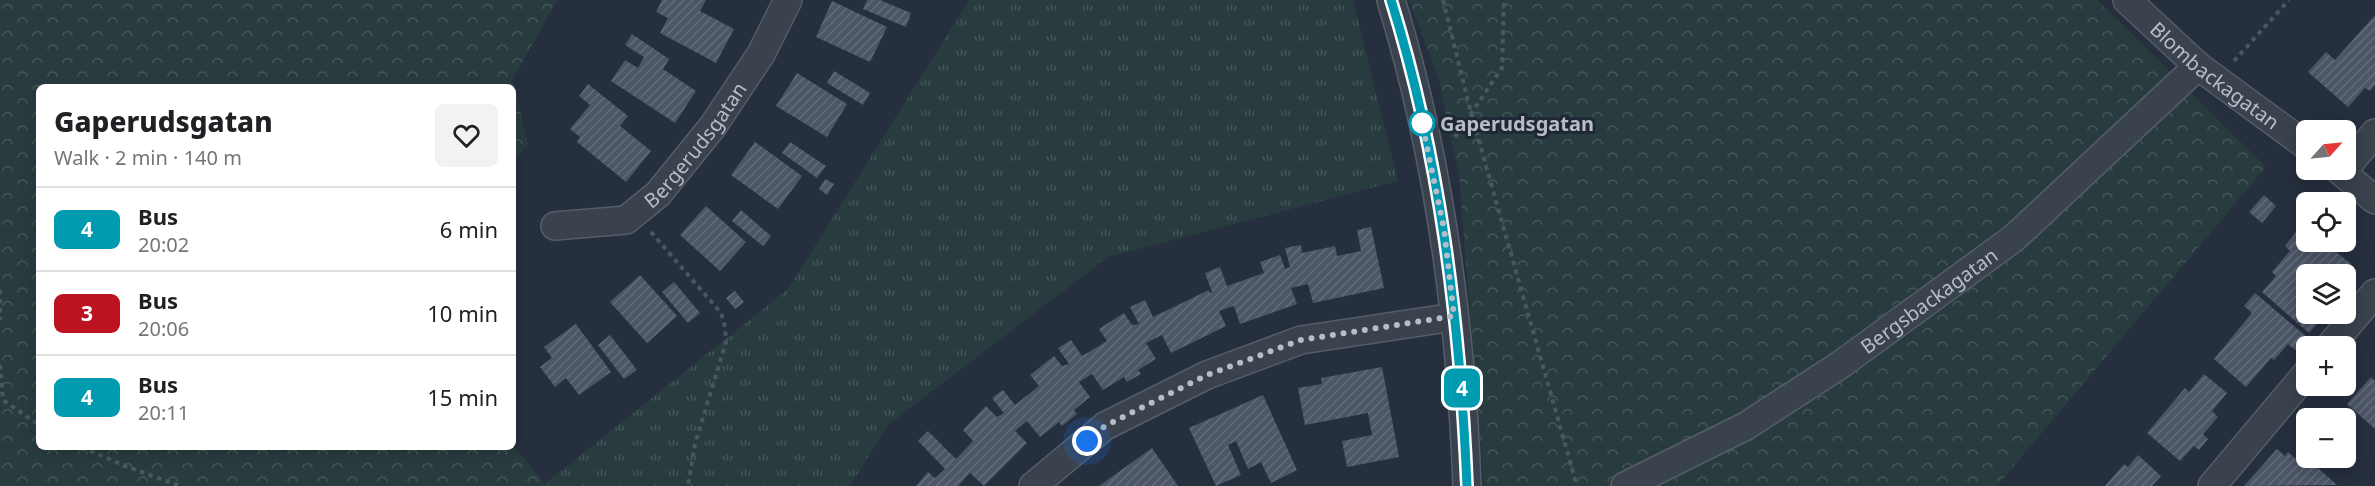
<!DOCTYPE html>
<html lang="en">
<head>
<meta charset="utf-8">
<style>
	:root { --surface:#fff; --page:#f2f2f2; --text:#202124; --muted:#757577; --line:#e0e0e0 }
	body { margin:0; font-family:"Noto Sans",sans-serif; background:var(--page); color:var(--text); height:100vh; display:flex; flex-direction:column; font-size:22px; white-space:nowrap }
	* { box-sizing:border-box; margin:0 }
	p { font-size:20px; color:var(--muted) }
	.icon { flex:none; width:33px; height:33px; fill:none; stroke:currentColor; stroke-width:2; stroke-linecap:round; stroke-linejoin:round }
	.map { position:relative; flex:1; overflow:hidden }
	.panel { position:absolute; left:36px; top:84px; width:480px; height:366px; display:flex; flex-direction:column; background:var(--surface); border-radius:9px; box-shadow:0 3px 15px #0003 }
	.panel>* { flex:none }
	.badge { padding:0 12px; border-radius:9px; font-size:21px; line-height:39px }
	.needle { width:39px; rotate:63deg }
	.fabs { position:absolute; left:2296px; top:120px; display:grid; gap:12px }
	.fabs a { display:grid; place-items:center; width:60px; height:60px; border-radius:9px; background:var(--surface); box-shadow:0 3px 15px #0003; font-size:30px }
	.you { position:absolute; width:30px; height:30px; margin:-15px; border:4px solid #fff; border-radius:50%; background:#1a73e8; box-shadow:0 0 0 9px #1a73e833 }
	.map>.badge { position:absolute; translate:-50% -50%; box-shadow:0 0 0 3px #fff }
	.round { display:grid; place-items:center; flex:none; width:63px; height:63px; border-radius:9px; background:var(--page) }
	.overview { display:flex; align-items:center; justify-content:space-between; height:102px; padding:0 18px }
	h1 { font-size:28px; font-weight:800; line-height:45px }
	ul { padding:0; list-style:none }
	li { display:flex; align-items:center; gap:18px; height:84px; padding:0 18px; border-top:2px solid var(--line) }
	li div { flex:1 }
	li b { display:block; font-size:22px }
	li em { font-style:normal }
	li .badge { min-width:66px; font-weight:700; text-align:center }
	.map>svg:first-child { display:block }
	.grass { fill:url(#grass-tufts) }
	.forest { fill:url(#forest-crowns) }
	.building { fill:url(#building-hatch) }
	.lines { fill:none; stroke-linecap:round; stroke-linejoin:round }
	.minor-casing { stroke:#555d69; stroke-width:30 }
	.path { stroke:#46595c; stroke-width:4; stroke-dasharray:4.5 4.5; stroke-linecap:butt }
	.minor { stroke:#3a424e; stroke-width:27 }
	.line-casing { stroke:#fff; stroke-width:14 }
	.line { stroke:#009ab1; stroke-width:9 }
	.walk { stroke:#b6bdc9; stroke-width:6; stroke-dasharray:0 10.8 }
	.stop-dot { fill:#fff; stroke:#009ab1; stroke-width:3 }
	.labels { text-anchor:middle; dominant-baseline:central; stroke-width:6; stroke-linejoin:round; paint-order:stroke }
	.street-label { font-size:20px; fill:#b6bdc9; stroke:#1f2734 }
	.stop-label { font-size:20px; font-weight:bold; fill:#b6bdc9; stroke:#1f2734; text-anchor:start }
</style>
</head>
<body>
<div class="map">
<svg width="2375" height="486" viewBox="0 0 2375 486">
	<defs>
		<pattern id="grass-tufts" width="24" height="20" patternUnits="userSpaceOnUse" patternTransform="scale(1.5)"><rect width="24" height="20" fill="#283c3f"/><path d="M3 7l-1-3M5 7V3M7 7l1-3M15 17l-1-3M17 17v-4M19 17l1-3" fill="none" stroke="#455659"/></pattern>
		<pattern id="forest-crowns" width="20" height="18" patternUnits="userSpaceOnUse" patternTransform="scale(1.5)"><rect width="20" height="18" fill="#283c3f"/><path d="M2 6a3 3 0 1 1 6 0M12 15a3 3 0 1 1 6 0" fill="none" stroke="#455659"/></pattern>
		<pattern id="building-hatch" width="6" height="6" patternUnits="userSpaceOnUse" patternTransform="scale(1.5)"><rect width="6" height="6" fill="#4c5667"/><path d="M-1 1l2-2M0 6l6-6M5 7l2-2" fill="none" stroke="#646c7b"/></pattern>
	</defs>
	<rect width="100%" height="100%" fill="#262f3e"/>
	<polygon class="grass" points="969,0 1353,0 1398,181 1108,257 889,424 850,486 542,486 788,289"/>
	<g class="forest">
		<polygon points="0,0 557,0 513,79 528,144 513,164 513,87 39,87 39,447 513,447 513,445 544,483 542,486 0,486"/>
		<polygon points="1409,0 2097,0 2266,167 1997,486 1484,486 1459,176 1438,76"/>
	</g>
	<g class="building">
		<polygon points="662,0 706,0 700,11 734,29 716,63 660,33 668,18 656,12"/>
		<polygon points="867,0 880,0 911,13 906,27 863,9"/>
		<polygon points="832,1 887,27 870,62 816,37"/>
		<polygon points="2375,15 2375,85 2370,91 2365,88 2348,107 2308,72 2326,52 2335,60"/>
		<polygon points="632,34 669,59 663,69 696,91 675,123 611,81 625,60 638,68 644,57 625,45"/>
		<polygon points="834,71 870,93 863,105 827,83"/>
		<polygon points="797,73 847,104 827,137 776,106"/>
		<polygon points="588,84 628,116 620,126 651,151 626,182 577,142 580,137 570,129 590,105 579,96"/>
		<polygon points="755,142 802,176 778,209 731,175"/>
		<polygon points="790,142 826,166 817,178 782,153"/>
		<polygon points="825,179 834,184 827,195 819,189"/>
		<polygon points="2264,195 2276,206 2262,223 2249,212"/>
		<polygon points="706,206 746,242 720,271 680,235"/>
		<polygon points="741,210 771,236 763,246 732,221"/>
		<polygon points="1371,227 1384,288 1313,303 1308,284 1291,288 1297,304 1240,324 1234,306 1219,311 1226,326 1171,353 1162,335 1146,343 1156,359 1138,370 1141,374 1127,382 1124,377 1103,390 1092,374 1079,382 1090,397 1074,410 1077,414 1062,426 1059,422 1040,437 1027,421 1015,431 1027,443 984,486 970,473 958,486 916,486 928,472 935,478 945,469 918,441 928,431 956,459 973,441 963,430 986,406 997,417 1004,413 992,398 1003,390 1015,405 1039,386 1030,375 1054,356 1062,366 1069,364 1058,348 1071,340 1082,356 1107,341 1099,329 1124,313 1132,325 1139,324 1130,307 1145,300 1153,317 1209,290 1210,293 1212,292 1205,273 1220,267 1227,286 1264,273 1260,262 1280,255 1285,269 1290,267 1285,248 1301,245 1302,253 1335,246 1337,256 1361,251 1357,230"/>
		<polygon points="2300,227 2307,233 2307,242 2319,243 2324,242 2351,264 2342,274 2307,274 2307,314 2319,314 2323,317 2309,333 2262,292 2276,276 2272,272 2290,251 2285,246"/>
		<polygon points="640,275 677,316 647,343 610,302"/>
		<polygon points="674,282 700,313 688,323 662,292"/>
		<polygon points="735,291 744,302 735,309 726,298"/>
		<polygon points="2255,293 2307,337 2295,350 2288,344 2274,360 2271,358 2246,387 2214,359 2252,313 2244,306"/>
		<polygon points="576,324 611,372 579,395 566,378 555,387 540,367 552,358 544,347"/>
		<polygon points="610,335 637,370 624,379 598,345"/>
		<polygon points="1382,367 1399,457 1347,467 1342,441 1372,435 1368,413 1305,425 1298,388 1322,384 1321,378"/>
		<polygon points="2204,374 2227,393 2212,411 2218,417 2203,434 2208,439 2199,450 2194,446 2180,461 2147,433 2185,388 2189,392"/>
		<polygon points="2371,377 2375,381 2375,429 2347,404"/>
		<polygon points="1263,395 1297,470 1271,483 1261,462 1248,469 1236,441 1228,445 1241,475 1216,486 1189,428"/>
		<polygon points="1152,448 1178,486 1099,486"/>
		<polygon points="2277,449 2285,456 2288,452 2296,459 2301,453 2337,485 2244,486"/>
		<polygon points="2138,455 2161,476 2152,486 2105,486 2124,464 2128,467"/>
	</g>
	<g class="lines">
		<defs>
			<g id="minor">
				<path d="M1391,0C1439,157 1461,322 1467,486"/>
				<path id="s1" d="M2127,0L2198,66L2307,146"/>
				<polyline points="2346,167 2375,133"/>
				<polyline points="2339,170 2375,200"/>
				<path id="s2" d="M555,226L626,220L658,194L713,126L761,54L788,0"/>
				<polyline points="2330,346 2375,293"/>
				<polyline points="1033,486 1105,426 1207,375 1301,340 1454,317"/>
				<path id="s3" d="M1625,486L1746,426L1840,365L2014,238L2198,66"/>
				<polyline points="2212,486 2307,373"/>
			</g>
		</defs>
		<use href="#minor" class="minor-casing"/>
		<g class="path">
			<polyline points="1443,0 1471,113 1577,486"/>
			<polyline points="2234,61 2289,0"/>
			<polyline points="1455,137 1502,68 1504,0"/>
			<polyline points="651,232 721,313 725,327 726,342 695,444 688,486"/>
			<polyline points="0,290 0,320"/>
			<polyline points="0,365 3,400 39,425"/>
			<polyline points="82,447 125,466 180,486"/>
		</g>
		<use href="#minor" class="minor"/>
	</g>
	<g class="lines">
		<defs>
			<path id="line" d="M1391,0C1440,157 1460,322 1467,486"/>
		</defs>
		<use href="#line" class="line-casing"/>
		<use href="#line" class="line"/>
		<polyline class="walk" points="1087,441 1105,426 1207,375 1301,340 1454,316 1444,229 1422,123"/>
	</g>
	<circle class="stop-dot" cx="1422" cy="123" r="12"/>
	<g class="labels">
		<g class="street-label">
			<text stroke="none"><textPath href="#s1" startOffset="116">Blombackagatan</textPath></text>
			<text stroke="none"><textPath href="#s2" startOffset="174">Bergerudsgatan</textPath></text>
			<text stroke="none"><textPath href="#s3" startOffset="357">Bergsbackagatan</textPath></text>
		</g>
		<g class="stop-label">
			<text x="1440" y="123">Gaperudsgatan</text>
		</g>
	</g>
</svg>
<div class="fabs">
<a><svg class="needle" viewBox="-14 -14 28 28"><path d="M0-13l5 13h-10z" fill="#e53935"/><path d="M0 13l5-13h-10z" fill="#757577"/></svg></a>
<a><svg class="icon" aria-label="locate" viewBox="0 0 24 24"><circle cx="12" cy="12" r="6"/><path d="M12 2v4M12 18v4M2 12h4M18 12h4"/></svg></a>
<a><svg class="icon" aria-label="layers" viewBox="0 0 24 24"><path d="M12 4l9 5-9 5-9-5zM3 14l9 5 9-5"/></svg></a>
<a>+</a>
<a>−</a>
</div>
<div class="you" style="left:1087px;top:441px"></div>
<b class="badge" style="left:1462px;top:388px;background:#009ab1;color:#fff">4</b>
<section class="panel">
<div class="overview"><div><h1>Gaperudsgatan</h1><p>Walk · 2 min · 140 m</p></div><a class="round"><svg class="icon" aria-label="heart" viewBox="0 0 24 24"><path d="M12 20l-8-8c-3-5 5-10 8-4 3-6 11-1 8 4z"/></svg></a></div>
<ul>
<li><span class="badge" style="background:#009ab1;color:#fff">4</span><div><b>Bus</b><p>20:02</p></div><em>6 min</em></li>
<li><span class="badge" style="background:#bd1220;color:#fff">3</span><div><b>Bus</b><p>20:06</p></div><em>10 min</em></li>
<li><span class="badge" style="background:#009ab1;color:#fff">4</span><div><b>Bus</b><p>20:11</p></div><em>15 min</em></li>
</ul>
</section>
</div>
</body>
</html>
